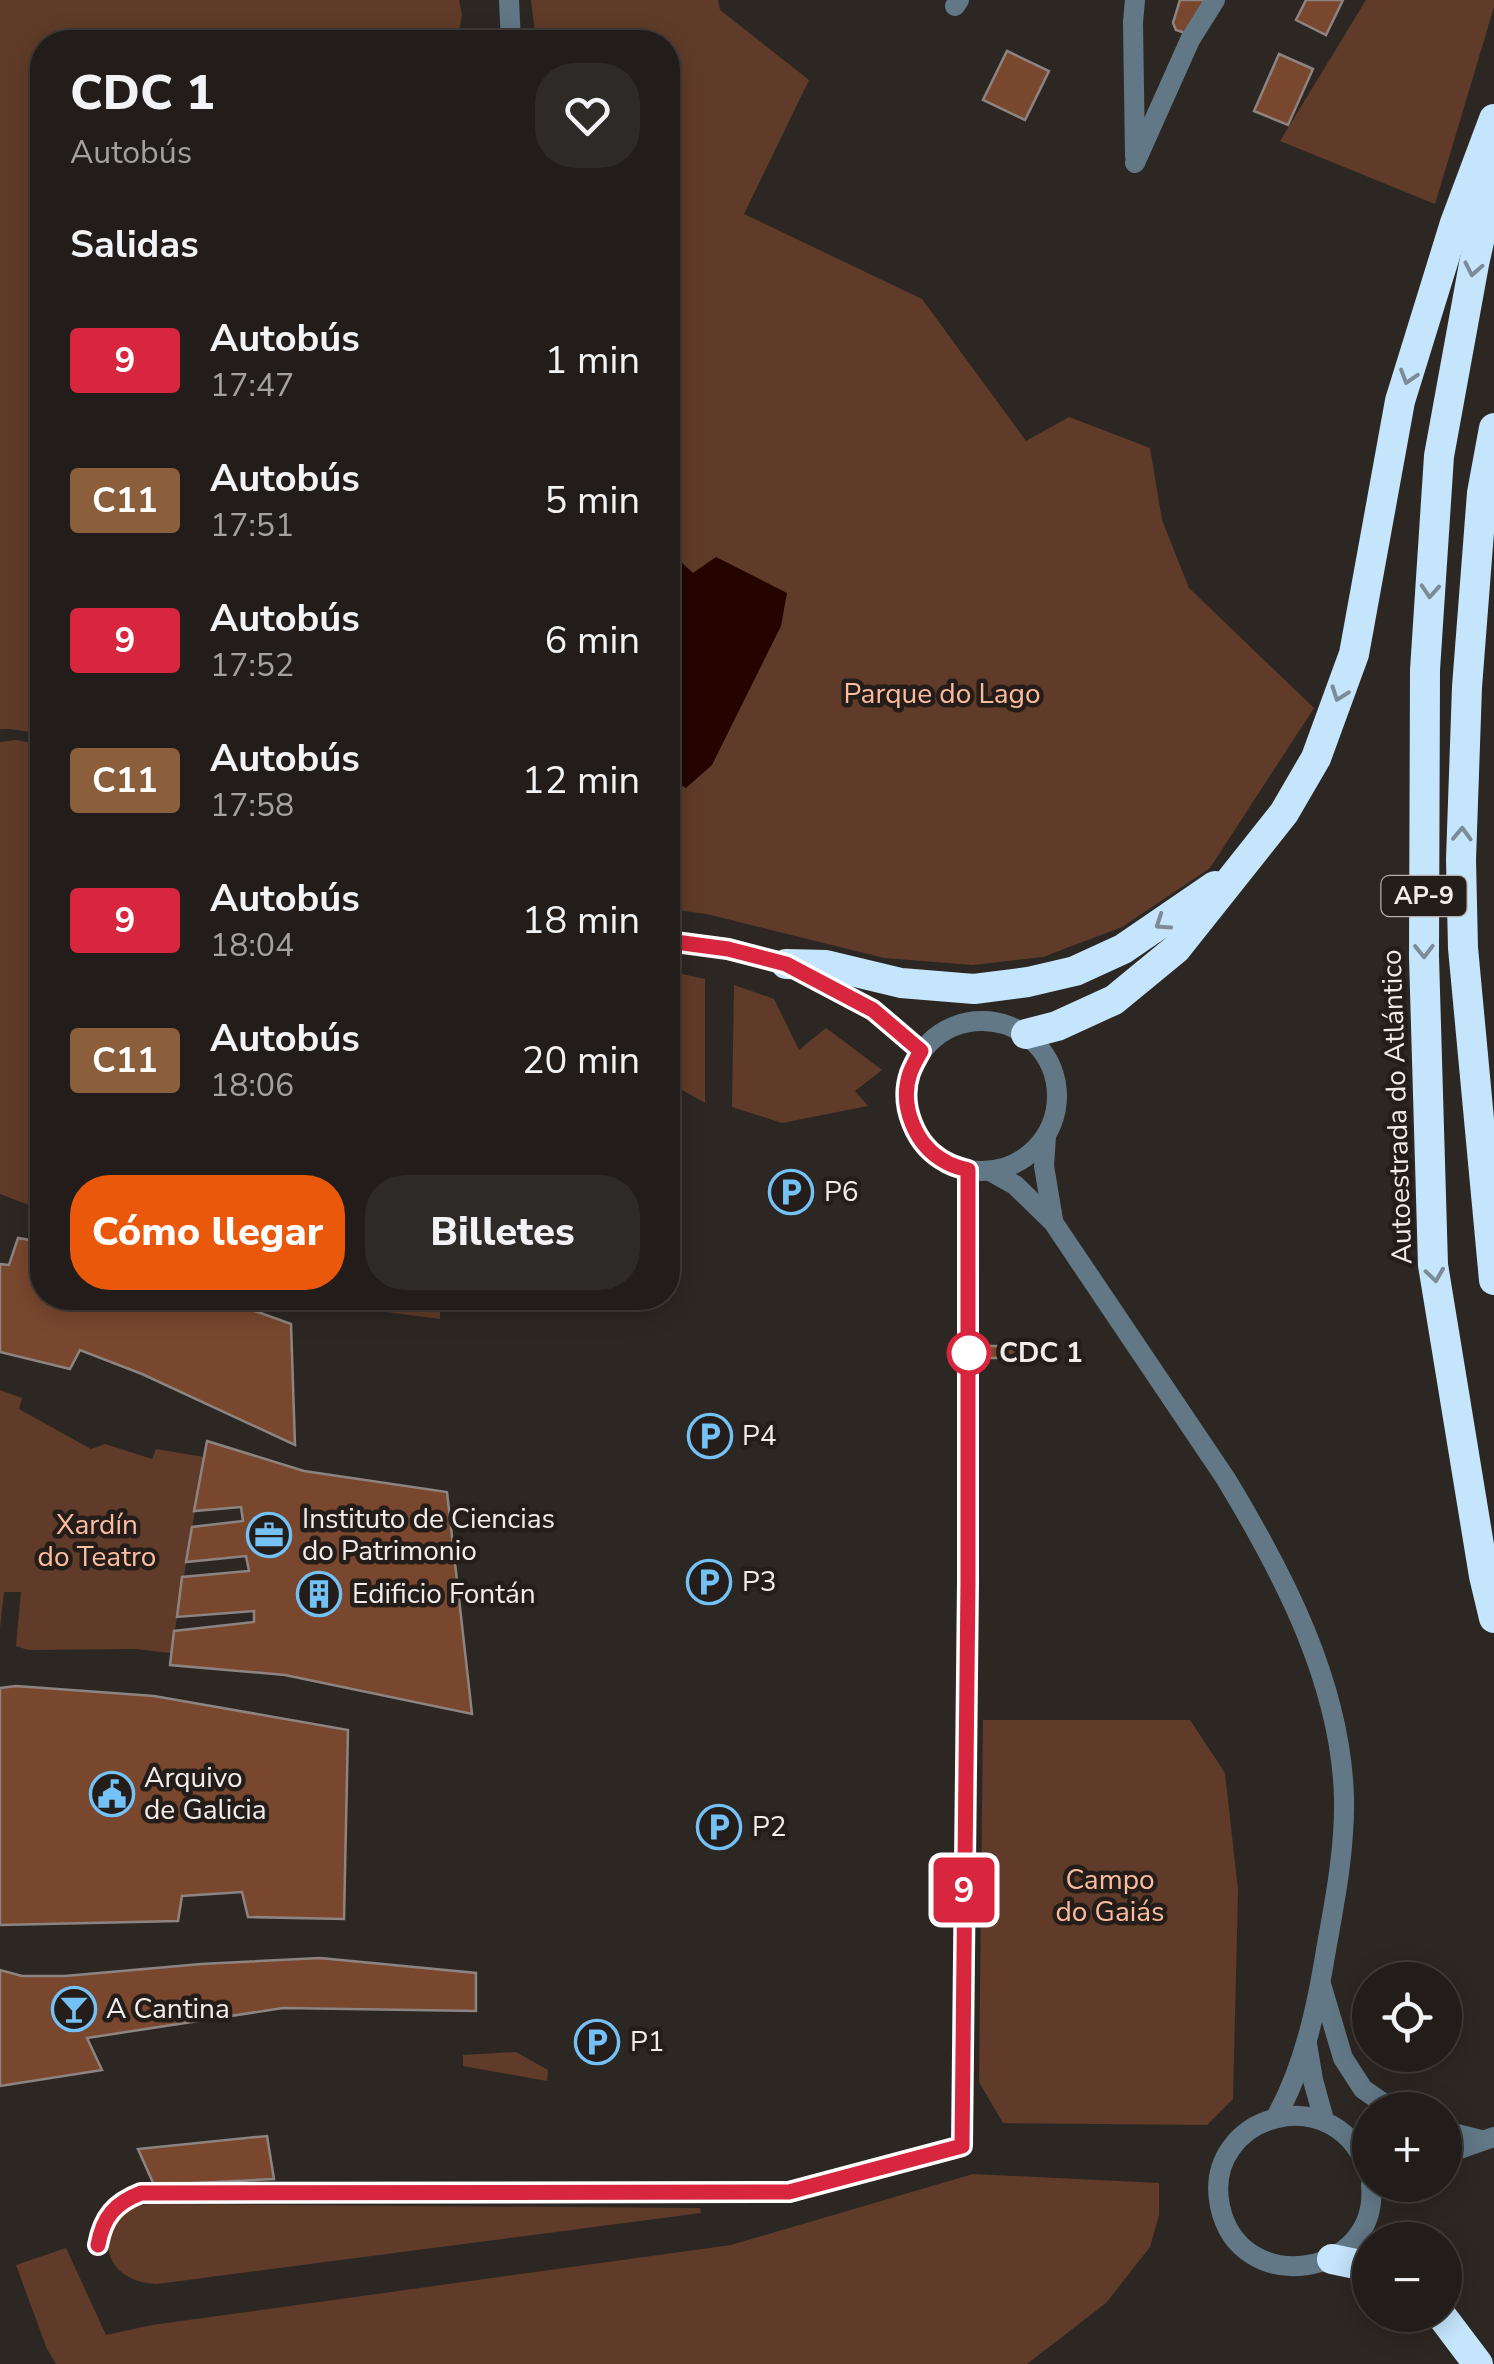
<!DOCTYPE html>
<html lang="es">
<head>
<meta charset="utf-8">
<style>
	:root { --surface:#221d1a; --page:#2e2a27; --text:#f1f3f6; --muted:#a2a2a2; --line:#3f3b39; --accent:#ea580c }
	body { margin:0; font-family:"Nunito Sans",sans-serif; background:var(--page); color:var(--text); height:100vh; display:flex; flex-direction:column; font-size:38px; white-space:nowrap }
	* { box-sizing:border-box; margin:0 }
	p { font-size:32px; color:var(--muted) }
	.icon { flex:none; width:55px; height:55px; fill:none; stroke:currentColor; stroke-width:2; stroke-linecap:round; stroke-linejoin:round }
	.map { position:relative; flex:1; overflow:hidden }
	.side { position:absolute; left:30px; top:30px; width:650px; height:1280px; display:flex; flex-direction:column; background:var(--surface); border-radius:40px; box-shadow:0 5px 25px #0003,0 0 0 2px var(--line) }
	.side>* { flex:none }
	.badge { padding:0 20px; border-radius:8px; font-size:35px; line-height:65px }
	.fabs { position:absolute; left:1352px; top:1962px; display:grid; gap:20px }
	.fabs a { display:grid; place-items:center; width:110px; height:110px; border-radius:50%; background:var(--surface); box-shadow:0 5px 25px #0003,0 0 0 2px var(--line); font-size:50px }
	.map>.badge { position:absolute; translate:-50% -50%; box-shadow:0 0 0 5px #fff }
	h2 { padding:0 40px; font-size:38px; line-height:90px }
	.round { display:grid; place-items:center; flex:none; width:105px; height:105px; border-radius:40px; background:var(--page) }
	.head { display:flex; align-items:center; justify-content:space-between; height:170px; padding:0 40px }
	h1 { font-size:48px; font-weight:800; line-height:75px }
	.button { display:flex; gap:20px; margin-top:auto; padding:20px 40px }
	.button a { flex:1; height:115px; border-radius:40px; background:var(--accent); color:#fff; font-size:40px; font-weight:800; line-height:115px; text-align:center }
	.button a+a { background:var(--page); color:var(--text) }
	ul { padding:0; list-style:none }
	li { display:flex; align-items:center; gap:30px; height:140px; padding:0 40px }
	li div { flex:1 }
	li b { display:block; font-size:38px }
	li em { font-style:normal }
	li .badge { min-width:110px; font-weight:700; text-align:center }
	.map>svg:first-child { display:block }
	.green { fill:#603b29 }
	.water { fill:#250400 }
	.building { fill:#79472e; stroke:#8d8481; stroke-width:2.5 }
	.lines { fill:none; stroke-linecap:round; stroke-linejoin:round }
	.minor { stroke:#627887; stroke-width:20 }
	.tertiary { stroke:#627887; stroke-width:20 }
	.motorway { stroke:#c5e5fc; stroke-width:30 }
	.oneway { stroke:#7d8b96 }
	.line-casing { stroke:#fff; stroke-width:22 }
	.line { stroke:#d7263d; stroke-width:15 }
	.stop-dot { fill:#fff; stroke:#d7263d; stroke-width:5 }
	.labels { text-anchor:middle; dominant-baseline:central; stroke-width:9; stroke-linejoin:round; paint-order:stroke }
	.shield { fill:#241d1a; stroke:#b4afac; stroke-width:2.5 }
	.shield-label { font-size:25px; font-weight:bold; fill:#f2edeb }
	.park-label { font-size:28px; fill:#fdbc9d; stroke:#241d1a }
	.street-label { font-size:28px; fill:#f2edeb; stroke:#241d1a }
	.poi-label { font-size:28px; fill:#f2edeb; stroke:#241d1a; text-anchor:start }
	.stop-label { font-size:28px; font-weight:bold; fill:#f2edeb; stroke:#241d1a; text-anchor:start }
</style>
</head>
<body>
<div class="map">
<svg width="1494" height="2364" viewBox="0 0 1494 2364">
	<rect width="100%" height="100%" fill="#2d2723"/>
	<g class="green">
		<polygon points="0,0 459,0 462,15 457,42 42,42 42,734 10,729 0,729"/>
		<polygon points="531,0 718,0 720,10 809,80 744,214 922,299 1026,441 1069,417 1150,448 1162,520 1189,588 1314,708 1210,868 1122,927 1043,957 973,965 884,958 707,914 668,909 668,42 536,42"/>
		<polygon points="1366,0 1494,0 1494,7 1435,204 1280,141"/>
		<polygon points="16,740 42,745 42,1210 0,1194 0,742"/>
		<polygon points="668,971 705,979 705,1103 668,1082"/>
		<polygon points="734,985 774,999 799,1050 826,1028 882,1070 855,1091 868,1106 782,1123 732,1107"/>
		<polygon points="310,1298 440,1298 440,1319 342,1306"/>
		<polygon points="0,1390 22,1398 19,1409 91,1449 105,1444 152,1459 156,1449 204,1457 171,1653 135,1649 28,1650 16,1646 21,1592 4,1592 0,1628"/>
		<polygon points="983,1720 1190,1720 1225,1773 1238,1890 1233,2099 1207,2125 1003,2123 979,2082"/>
		<polygon points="516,2052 548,2070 547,2081 463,2066 463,2055"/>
		<polygon points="973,2174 1159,2183 1159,2215 1150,2247 1106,2303 1027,2364 56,2364 47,2349 16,2265 66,2248 106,2335 152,2325 731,2245"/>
		<path d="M147,2204L700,2208L701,2213L157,2284C95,2282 92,2215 147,2204Z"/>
	</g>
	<polygon class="water" points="668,550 693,573 716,557 787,593 781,626 712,765 686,788 668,778"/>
	<g class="building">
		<polygon points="1180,0 1204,0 1191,35 1176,30 1173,23"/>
		<polygon points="1306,0 1343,0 1326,35 1296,20"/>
		<polygon points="1007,51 1049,71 1025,120 983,100"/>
		<polygon points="1279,54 1313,69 1288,125 1254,111"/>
		<polygon points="18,1238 42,1242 42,1298 219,1298 291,1324 295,1445 142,1374 80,1350 70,1369 0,1352 0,1264 9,1265"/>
		<rect x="987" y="1346" width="30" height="12"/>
		<polygon points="207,1441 304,1471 447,1492 472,1714 285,1675 170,1665 174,1631 254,1622 254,1611 177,1617 182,1577 249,1571 246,1556 186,1562 192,1527 243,1521 241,1507 194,1511"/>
		<polygon points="16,1686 154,1696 348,1730 344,1919 248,1917 242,1892 182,1896 178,1921 0,1925 0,1688"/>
		<polygon points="320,1958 476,1973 476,2011 283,2008 87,2038 102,2070 0,2086 0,1970 22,1976 65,1976 201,1964"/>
		<polygon points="267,2136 274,2179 154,2185 138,2149"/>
	</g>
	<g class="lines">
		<g class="minor">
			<polyline points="1135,0 1133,22 1135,156"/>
			<polyline points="955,6 959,0"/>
			<polyline points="1135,163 1190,40 1215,0"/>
		</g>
		<g class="tertiary">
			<polyline points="509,0 511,42"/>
			<polyline points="668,941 728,949 786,964 873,1010 921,1051"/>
			<circle cx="982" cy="1096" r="75"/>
			<polyline points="1046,1136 1044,1166 1053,1220"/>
			<path d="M990,1171L1015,1185L1053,1222L1226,1479C1284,1575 1341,1684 1344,1798C1345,1849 1335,1900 1326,1950C1317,2006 1304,2067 1276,2117"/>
			<polyline points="1321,1984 1343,2058 1363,2089 1393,2110"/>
			<polyline points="1307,2044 1313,2080 1324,2120"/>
			<polyline points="1445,2131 1481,2140"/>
			<polyline points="1445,2154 1494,2137"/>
			<path d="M1370,2176C1339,2074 1201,2114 1220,2206C1239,2299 1380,2278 1371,2185"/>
		</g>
		<g class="motorway">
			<polyline points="1494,174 1474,264 1439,456 1425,670 1424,957 1433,1265 1484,1576 1494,1618"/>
			<polyline points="1494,428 1482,493 1467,687 1461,860 1463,948 1494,1280"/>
			<polyline points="786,964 826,965 901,983 974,989 1028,982 1075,971 1123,949 1215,886"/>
			<polyline points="1026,1034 1057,1026 1114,1000 1176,949 1284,813 1316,758 1354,654 1400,401 1455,223 1494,119"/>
			<polyline points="1332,2259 1370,2267"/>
			<polyline points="1441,2315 1478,2364"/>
		</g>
	</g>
	<defs><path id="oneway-chevron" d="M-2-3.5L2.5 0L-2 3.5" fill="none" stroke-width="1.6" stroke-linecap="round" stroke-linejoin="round" transform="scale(2.5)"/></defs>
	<g class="oneway">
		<use href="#oneway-chevron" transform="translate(1473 269) rotate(101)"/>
		<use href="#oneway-chevron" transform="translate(1408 377) rotate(107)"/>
		<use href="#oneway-chevron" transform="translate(1430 591) rotate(94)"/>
		<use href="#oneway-chevron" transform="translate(1339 694) rotate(110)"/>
		<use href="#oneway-chevron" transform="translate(1462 834) rotate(-88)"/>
		<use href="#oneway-chevron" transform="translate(1162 923) rotate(146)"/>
		<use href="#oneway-chevron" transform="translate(1424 951) rotate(89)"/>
		<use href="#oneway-chevron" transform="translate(1435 1275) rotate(82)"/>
	</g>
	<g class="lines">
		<defs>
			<path id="line" d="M98,2245C103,2217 115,2203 141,2193L789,2192L962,2146L968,1582V1170C961,1168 952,1166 946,1162C915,1146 899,1105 910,1073C913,1065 917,1058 921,1051L873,1010L786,964L728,949L668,941"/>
		</defs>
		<use href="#line" class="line-casing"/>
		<use href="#line" class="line"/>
	</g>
	<defs>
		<symbol id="parking-ring" viewBox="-11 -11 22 22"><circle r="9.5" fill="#241d1a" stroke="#73c1f5" stroke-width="1.5"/><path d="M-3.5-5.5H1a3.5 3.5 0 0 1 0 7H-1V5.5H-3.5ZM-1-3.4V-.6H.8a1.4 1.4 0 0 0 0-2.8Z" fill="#73c1f5"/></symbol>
		<symbol id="office-ring" viewBox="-11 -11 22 22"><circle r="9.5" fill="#241d1a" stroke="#73c1f5" stroke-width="1.5"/><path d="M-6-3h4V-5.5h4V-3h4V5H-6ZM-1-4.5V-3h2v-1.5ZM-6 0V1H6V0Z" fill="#73c1f5"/></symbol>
		<symbol id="building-ring" viewBox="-11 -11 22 22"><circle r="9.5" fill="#241d1a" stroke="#73c1f5" stroke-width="1.5"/><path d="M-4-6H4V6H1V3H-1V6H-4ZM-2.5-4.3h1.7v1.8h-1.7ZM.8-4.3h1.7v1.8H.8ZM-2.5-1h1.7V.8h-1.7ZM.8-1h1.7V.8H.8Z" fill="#73c1f5"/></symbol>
		<symbol id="civic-ring" viewBox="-11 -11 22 22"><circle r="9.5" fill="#241d1a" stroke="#73c1f5" stroke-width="1.5"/><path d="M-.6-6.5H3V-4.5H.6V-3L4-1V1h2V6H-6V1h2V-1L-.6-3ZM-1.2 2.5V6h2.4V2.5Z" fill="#73c1f5"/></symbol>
		<symbol id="bar-ring" viewBox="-11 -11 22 22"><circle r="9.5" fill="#241d1a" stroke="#73c1f5" stroke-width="1.5"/><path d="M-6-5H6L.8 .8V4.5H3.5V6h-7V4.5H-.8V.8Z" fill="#73c1f5"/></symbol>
	</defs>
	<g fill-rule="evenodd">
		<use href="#parking-ring" x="766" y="1167" width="50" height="50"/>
		<use href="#parking-ring" x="685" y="1411" width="50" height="50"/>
		<use href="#office-ring" x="244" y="1510" width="50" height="50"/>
		<use href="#parking-ring" x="684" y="1557" width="50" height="50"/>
		<use href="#building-ring" x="294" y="1569" width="50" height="50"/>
		<use href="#civic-ring" x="87" y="1769" width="50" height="50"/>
		<use href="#parking-ring" x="694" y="1802" width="50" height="50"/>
		<use href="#bar-ring" x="49" y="1984" width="50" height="50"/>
		<use href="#parking-ring" x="572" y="2017" width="50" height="50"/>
	</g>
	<circle class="stop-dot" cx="969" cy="1353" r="20"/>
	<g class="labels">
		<rect class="shield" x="1381.5" y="876" width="85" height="40" rx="8"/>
		<g class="shield-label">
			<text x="1424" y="896">AP-9</text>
		</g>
		<g class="park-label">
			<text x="942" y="694">Parque do Lago</text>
			<text x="97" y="1525">Xardín<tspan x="97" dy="32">do Teatro</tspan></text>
			<text x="1110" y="1880">Campo<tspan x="1110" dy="32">do Gaiás</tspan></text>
		</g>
		<g class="street-label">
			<text transform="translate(1397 1107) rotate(-92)">Autoestrada do Atlántico</text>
		</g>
		<g class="poi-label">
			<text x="824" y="1192">P6</text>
			<text x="742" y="1436">P4</text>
			<text x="302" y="1519">Instituto de Ciencias<tspan x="302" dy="32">do Patrimonio</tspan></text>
			<text x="742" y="1582">P3</text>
			<text x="352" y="1594">Edificio Fontán</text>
			<text x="144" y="1778">Arquivo<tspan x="144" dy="32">de Galicia</tspan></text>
			<text x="752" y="1827">P2</text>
			<text x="106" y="2009">A Cantina</text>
			<text x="630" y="2042">P1</text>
		</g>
		<g class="stop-label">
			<text x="999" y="1353">CDC 1</text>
		</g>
	</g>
</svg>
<div class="fabs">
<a><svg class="icon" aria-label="locate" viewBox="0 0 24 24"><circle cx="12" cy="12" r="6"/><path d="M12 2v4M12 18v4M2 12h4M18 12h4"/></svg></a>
<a>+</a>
<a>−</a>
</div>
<b class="badge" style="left:964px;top:1890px;background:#d7263d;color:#fff">9</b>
<section class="side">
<div class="head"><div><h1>CDC 1</h1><p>Autobús</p></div><a class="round"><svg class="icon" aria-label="heart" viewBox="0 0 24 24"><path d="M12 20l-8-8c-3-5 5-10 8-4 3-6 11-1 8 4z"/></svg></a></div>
<h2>Salidas</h2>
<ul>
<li><span class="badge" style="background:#d7263d;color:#fff">9</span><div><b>Autobús</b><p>17:47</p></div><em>1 min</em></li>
<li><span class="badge" style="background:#8b5e3c;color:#fff">C11</span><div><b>Autobús</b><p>17:51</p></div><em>5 min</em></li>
<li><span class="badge" style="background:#d7263d;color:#fff">9</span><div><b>Autobús</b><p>17:52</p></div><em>6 min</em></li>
<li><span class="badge" style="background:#8b5e3c;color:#fff">C11</span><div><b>Autobús</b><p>17:58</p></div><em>12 min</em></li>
<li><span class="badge" style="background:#d7263d;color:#fff">9</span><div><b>Autobús</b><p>18:04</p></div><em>18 min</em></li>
<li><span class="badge" style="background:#8b5e3c;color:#fff">C11</span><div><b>Autobús</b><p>18:06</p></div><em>20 min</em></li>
</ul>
<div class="button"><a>Cómo llegar</a><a>Billetes</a></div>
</section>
</div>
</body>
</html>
